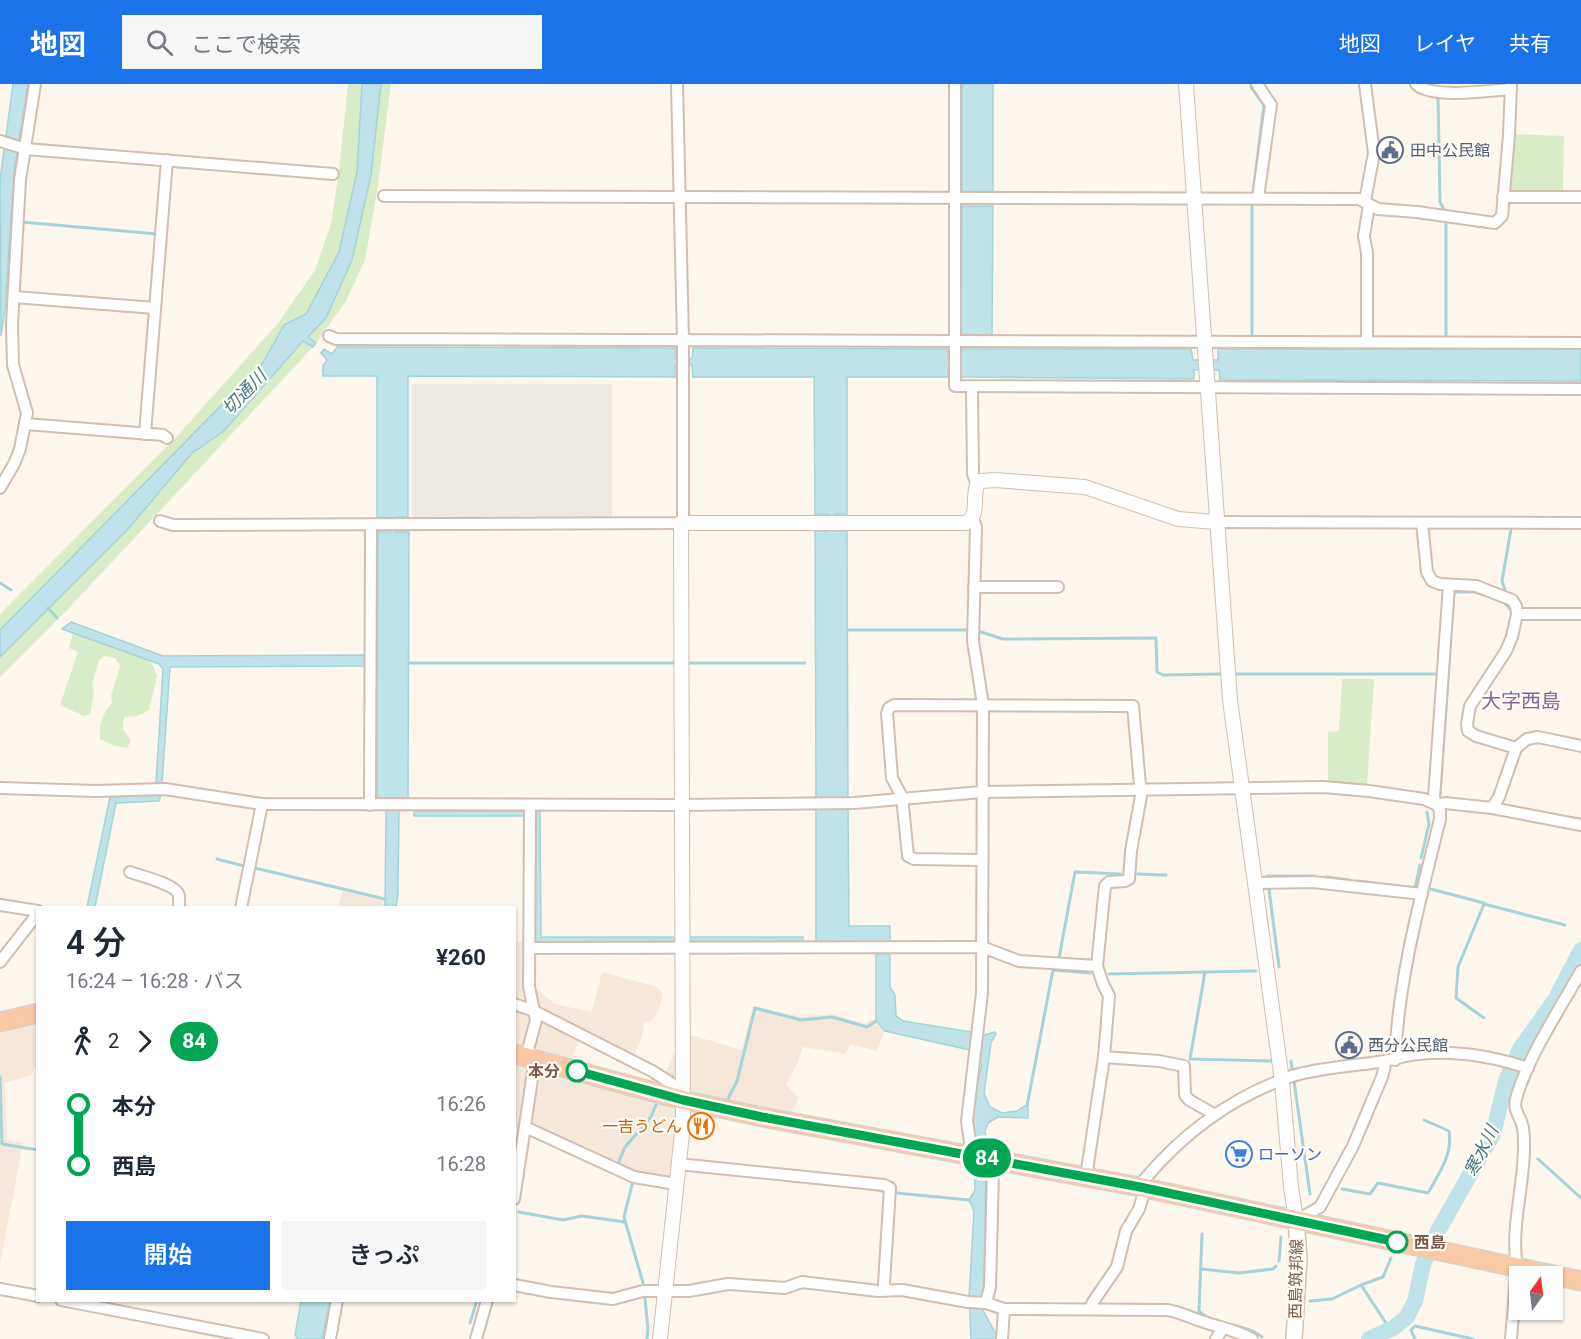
<!DOCTYPE html>
<html lang="ja">
<head>
<meta charset="utf-8">
<style>
	:root { --surface:#fff; --page:#f6f6f7; --text:#1f2937; --muted:#747a83; --accent:#1a73e8 }
	body { margin:0; font-family:Roboto,"Noto Sans JP",sans-serif; background:var(--page); color:var(--text); height:100vh; display:flex; flex-direction:column; font-size:22px; white-space:nowrap }
	* { box-sizing:border-box; margin:0 }
	p { font-size:20px; color:var(--muted) }
	.icon { flex:none; width:33px; height:33px; fill:none; stroke:currentColor; stroke-width:2; stroke-linecap:round; stroke-linejoin:round }
	.map { position:relative; flex:1; overflow:hidden }
	.side { position:absolute; left:36px; top:822px; width:480px; height:396px; display:flex; flex-direction:column; background:var(--surface); border-radius:0px; box-shadow:0 2px 4px #0004 }
	.side>* { flex:none }
	.badge { padding:0 12px; border-radius:20px; font-size:21px; line-height:39px }
	.needle { width:39px; rotate:14deg }
	.buttons { position:absolute; left:1509px; top:1182px; display:grid; gap:12px }
	.buttons a { display:grid; place-items:center; width:54px; height:54px; border-radius:0px; background:var(--surface); box-shadow:0 2px 4px #0004; font-size:30px }
	.map>.badge { position:absolute; translate:-50% -50%; box-shadow:0 0 0 3px #fff }
	.legs { display:flex; align-items:center; gap:9px; height:66px; padding:0 30px; font-size:20px }
	.legs p { margin-inline-start:auto }
	.headline { display:flex; align-items:center; justify-content:space-between; height:102px; padding:0 30px }
	h1 { font-size:33px; font-weight:600; line-height:45px }
	.action { display:flex; gap:12px; margin-top:auto; padding:12px 30px }
	.action a { flex:1; height:69px; border-radius:0px; background:var(--accent); color:#fff; font-size:24px; font-weight:600; line-height:69px; text-align:center }
	.action a+a { background:var(--page); color:var(--text) }
	ul { padding:0 30px; list-style:none }
	li { display:flex; align-items:center; gap:21px; height:60px; font-size:22px }
	li i { display:grid; place-items:center; width:9px; height:100%; margin:0 8px; background:currentColor }
	li i::after { content:''; width:15px; height:15px; margin:-8px; border:4px solid; border-radius:50%; background:var(--surface) }
	li p { margin-inline-start:auto }
	li:first-child i { background:linear-gradient(#0000 50%,currentColor 0) }
	li:last-child i { background:linear-gradient(currentColor 50%,#0000 0) }
	header { display:flex; align-items:center; gap:36px; box-sizing:border-box; height:84px; padding:0 30px; background:var(--accent); color:#fff }
	header strong { font-size:28px }
	nav { display:flex; gap:33px; margin-inline-start:auto; font-size:21px }
	.search { width:420px; height:54px; background:var(--page); display:flex; align-items:center; gap:15px; box-sizing:border-box; padding:0 21px; border-radius:0px; color:var(--muted); font-size:22px }
	.map>svg:first-child { display:block }
	.residential { fill:#f5e8da }
	.industrial { fill:#efe9e4 }
	.green { fill:#d8ecc9 }
	.water { fill:#bfe3e8; stroke:#a5d3da; stroke-width:1.5 }
	.lines { fill:none; stroke-linecap:round; stroke-linejoin:round }
	.stream { stroke:#a5d3da; stroke-width:3 }
	.river { stroke:#bfe3e8; stroke-width:16 }
	.minor-casing { stroke:#d1beb0; stroke-width:14 }
	.tertiary-casing { stroke:#d1beb0; stroke-width:16 }
	.secondary-casing { stroke:#d6c0b0; stroke-width:18 }
	.trunk-casing { stroke:#dad1cd; stroke-width:21 }
	.minor { stroke:#fff; stroke-width:10 }
	.tertiary { stroke:#fff; stroke-width:14 }
	.secondary { stroke:#fff; stroke-width:15 }
	.trunk { stroke:#f9c8a4; stroke-width:18 }
	.line-1-casing { stroke:#fff; stroke-width:14 }
	.line-1 { stroke:#00a651; stroke-width:9 }
	.stop-1-dot { fill:#fff; stroke:#00a651; stroke-width:3 }
	.labels { text-anchor:middle; dominant-baseline:central; stroke-width:4.5; stroke-linejoin:round; paint-order:stroke }
	.service-label { font-size:16px; fill:#4e5e75; stroke:#fffaf3; text-anchor:start }
	.stop-label { font-size:16px; font-weight:bold; fill:#7a5c4d; stroke:#fffaf3; text-anchor:end }
	.food-label { font-size:16px; fill:#c56008; stroke:#fffaf3; text-anchor:end }
	.shop-label { font-size:16px; fill:#366cbe; stroke:#fffaf3; text-anchor:start }
	.street-label { font-size:16px; fill:#7a5c4d; stroke:#fffaf3 }
	.water-label { font-size:18px; font-style:italic; fill:#437c86; stroke:#fffaf3 }
	.quarter-label { font-size:20px; fill:#846695; stroke:#fffaf3 }
</style>
</head>
<body>
<header>
<strong>地図</strong>
<div class="search"><svg class="icon" aria-label="search" viewBox="0 0 24 24"><circle cx="10" cy="10" r="6"/><path d="M15 15l6 6"/></svg>ここで検索</div>
<nav><a>地図</a><a>レイヤ</a><a>共有</a></nav>
</header>
<div class="map">
<svg width="1581" height="1255" viewBox="0 0 1581 1255">
	<rect width="100%" height="100%" fill="#fdf6ec"/>
	<g class="residential">
		<polygon points="343,807 383,816 383,823 338,823"/>
		<polygon points="534,857 534,903 555,920 592,928 602,888 657,903 663,909 659,926 651,937 644,939 642,952 630,982 579,956 571,977 663,1003 665,990 677,962 688,950 742,966 753,922 802,933 832,930 865,940 872,935 884,948 877,967 850,960 846,970 803,963 797,980 786,1001 799,1014 790,1031 689,1022 680,1105 515,1043 515,858"/>
		<polygon points="37,937 37,982 35,983 32,991 5,999 7,1056 23,1059 0,1181 0,945"/>
	</g>
	<rect class="industrial" x="412" y="300" width="200" height="133"/>
	<g class="green">
		<polygon points="348,0 362,0 357,88 339,168 306,230 284,241 262,280 0,546 0,530 180,349 279,238 315,186 331,140 339,87"/>
		<polygon points="381,0 391,0 377,108 365,176 346,217 316,259 307,253 326,234 352,176 371,91"/>
		<polygon points="1513,50 1564,52 1563,108 1508,108"/>
		<polygon points="304,257 313,263 69,524 0,593 0,573 129,444 192,369 225,347"/>
		<path d="M73,549L151,578L157,592L149,626L137,632L124,633L123,645L131,657L127,664L116,662L100,655C99,639 102,631 112,619L111,612L120,582L115,574L105,572L99,576L92,601L94,609L90,630L84,632L60,621L78,568L69,564Z"/>
		<polygon points="1342,595 1374,595 1367,701 1328,699 1328,648 1339,647"/>
	</g>
	<g class="water">
		<polygon points="13,0 28,0 14,88 5,226 1,252 0,96"/>
		<polygon points="362,0 381,0 371,91 352,176 326,234 308,253 316,259 313,263 303,257 224,347 192,369 129,444 0,573 0,546 262,280 284,241 306,230 339,168 357,88"/>
		<rect x="962" y="0" width="31" height="109"/>
		<polygon points="962,122 993,122 992,251 961,251"/>
		<polygon points="337,263 675,264 675,275 692,275 693,264 948,265 948,274 961,274 961,265 1191,265 1193,276 1218,276 1218,265 1581,265 1581,297 1220,296 1219,286 1194,286 1194,295 961,293 960,285 948,285 948,293 847,293 847,430 835,430 834,447 847,447 848,715 835,715 835,725 848,725 849,842 890,842 890,857 886,858 886,870 890,870 890,903 895,911 896,932 903,937 972,948 971,953 983,955 984,951 995,948 996,950 991,959 984,1009 990,1023 1002,1029 1017,1027 1028,1020 1028,1034 998,1033 988,1039 985,1047 988,1068 976,1065 972,1038 979,991 982,981 980,977 982,960 971,959 970,966 885,947 876,937 876,870 879,870 879,858 816,858 816,725 829,725 829,715 816,715 815,447 827,447 828,430 815,430 814,293 693,293 692,281 675,281 675,293 408,292 408,433 395,433 395,448 409,448 408,714 395,714 395,726 399,726 398,810 396,823 385,824 386,726 389,726 389,714 377,714 378,448 390,448 390,434 377,433 377,292 323,292 323,282 327,276 321,269 324,265 332,270"/>
		<polygon points="71,538 163,572 366,571 366,582 170,583 162,699 156,698 163,585 159,580 62,545"/>
		<polygon points="161,711 159,717 116,719 95,823 87,823 110,713"/>
		<polygon points="534,726 540,726 541,853 675,853 675,859 535,859"/>
		<rect x="414" y="727" width="111" height="5"/>
		<rect x="689" y="853" width="114" height="6"/>
		<polygon points="974,1081 986,1083 984,1202 981,1223 996,1250 996,1255 971,1255 969,1214 974,1127 969,1116 975,1106"/>
		<polygon points="301,1217 330,1217 322,1255 298,1255 295,1251"/>
	</g>
	<g class="lines">
		<g class="stream">
			<polyline points="1251,0 1251,3 1264,21 1253,109"/>
			<polyline points="1438,13 1440,118 1446,129"/>
			<polyline points="22,138 157,150"/>
			<polyline points="1446,138 1446,253"/>
			<polyline points="1252,254 1252,120"/>
			<polyline points="0,499 11,506"/>
			<polyline points="1506,509 1502,497 1511,445"/>
			<polyline points="1503,517 1511,526"/>
			<polyline points="48,524 57,534"/>
			<polyline points="848,546 967,546"/>
			<polyline points="978,547 1003,555 1156,554 1157,588 1163,591 1220,590"/>
			<polyline points="409,579 674,579"/>
			<polyline points="689,579 805,579"/>
			<polyline points="1237,590 1435,590"/>
			<polyline points="1440,711 1454,508 1475,508 1485,511"/>
			<polyline points="1421,774 1429,740 1427,728"/>
			<polyline points="217,775 244,782"/>
			<polyline points="255,784 385,815"/>
			<polyline points="1138,790 1166,791"/>
			<polyline points="1267,792 1314,792"/>
			<polyline points="1326,793 1350,796"/>
			<polyline points="1358,797 1415,804 1420,781"/>
			<polyline points="1269,805 1279,883"/>
			<polyline points="1431,805 1484,819"/>
			<polyline points="1059,874 1075,788 1121,790"/>
			<polyline points="1205,888 1190,975 1272,977"/>
			<polyline points="1109,890 1256,887"/>
			<polyline points="1484,934 1456,914 1458,883 1484,820 1565,841"/>
			<polyline points="1291,977 1292,985"/>
			<polyline points="0,993 2,1060 38,1066"/>
			<polyline points="1294,997 1310,1110"/>
			<polyline points="727,1017 737,997 755,924 801,936 832,933 867,943 876,937"/>
			<polyline points="1027,1022 1053,886 1090,889"/>
			<polyline points="1538,1075 1581,1114"/>
			<polyline points="620,1081 618,1080 625,1063 651,1033 656,1021"/>
			<polyline points="633,1097 624,1133 643,1199"/>
			<polyline points="874,1105 886,1108"/>
			<path d="M1342,1105L1370,1110L1378,1099L1428,1109C1439,1089 1453,1071 1449,1047L1424,1036"/>
			<polyline points="897,1109 969,1116"/>
			<polyline points="519,1128 563,1136 582,1132 625,1138"/>
			<path d="M1202,1150L1199,1227C1212,1242 1244,1238 1262,1253"/>
			<polyline points="1391,1174 1383,1193 1361,1201 1388,1242 1393,1244"/>
			<polyline points="1279,1177 1281,1153"/>
			<polyline points="1201,1185 1239,1189 1273,1185 1276,1182"/>
			<polyline points="645,1215 648,1245 647,1255"/>
			<polyline points="1310,1217 1332,1215 1361,1201"/>
			<polyline points="470,1239 477,1216"/>
			<polyline points="1415,1255 1411,1246 1415,1242 1473,1255"/>
		</g>
		<polyline class="river" points="1369,1255 1393,1244 1407,1233 1415,1217 1423,1180 1439,1145 1493,1050 1506,997 1520,965 1555,916 1581,866"/>
		<defs>
			<g id="minor">
				<polyline points="955,0 955,302 1581,305"/>
				<polyline points="1257,0 1271,21 1258,114"/>
				<polyline points="1365,0 1374,69 1365,117"/>
				<path d="M1416,0C1431,15 1489,7 1511,5"/>
				<polyline points="0,57 26,65 333,90"/>
				<polyline points="384,112 1359,115 1378,125 1417,128 1495,139 1502,132 1509,51 1511,0"/>
				<polyline points="1503,113 1581,113"/>
				<polyline points="14,213 155,224"/>
				<polyline points="329,252 336,255 1581,259"/>
				<polyline points="1367,258 1367,169 1364,152 1369,121"/>
				<polyline points="972,303 973,390 977,401"/>
				<polyline points="26,340 163,351 167,354"/>
				<polyline points="145,350 167,76"/>
				<polyline points="0,404 14,380 20,365 27,329 13,281 12,240 20,96 35,0"/>
				<polyline points="160,437 173,441 681,439 683,433 683,256 677,0"/>
				<polyline points="1216,438 1581,439"/>
				<polyline points="1422,439 1427,488 1432,497 1440,500 1476,502 1512,516 1516,522 1517,530 1512,553 1506,567 1470,622 1467,640 1468,647 1476,652 1516,664"/>
				<polyline points="974,503 1058,503"/>
				<polyline points="1517,530 1581,530"/>
				<polyline points="0,704 96,707 165,705 262,720 681,721 854,719 982,708 1323,703 1369,707 1424,715 1437,721 1445,719 1492,724 1581,741"/>
				<polyline points="370,721 371,442"/>
				<polyline points="1492,724 1499,713 1516,664 1527,655 1538,653 1581,662"/>
				<polyline points="982,776 914,775 908,772 902,713 892,694 887,629 889,624 894,621 1133,622 1141,712 1131,767 1129,795 1125,797 1109,798 1105,802 1097,882 1103,900 1109,912 1104,973 1159,977 1184,982 1185,1011 1189,1016 1214,1030"/>
				<path d="M130,788C141,792 171,799 178,809C180,813 179,819 179,824"/>
				<polyline points="1255,799 1313,798 1422,810"/>
				<polyline points="0,821 38,827"/>
				<polyline points="241,824 262,720"/>
				<polyline points="530,864 982,863 1019,877 1097,882"/>
				<polyline points="0,878 38,829"/>
				<polyline points="514,920 534,927 652,987 671,999 683,1016"/>
				<polyline points="526,973 536,936 529,903 530,721"/>
				<path d="M1395,976C1398,896 1421,812 1440,735V727L1434,714L1449,501"/>
				<polyline points="525,1043 634,1093 676,1100"/>
				<polyline points="972,1072 967,1037 982,909 983,621 973,557 976,443 973,435"/>
				<polyline points="678,1080 884,1101 890,1104 884,1200 886,1206"/>
				<polyline points="1086,1093 1104,973"/>
				<polyline points="514,1115 535,975"/>
				<polyline points="1297,1136 1320,1123 1353,1062 1382,993 1386,977"/>
				<path d="M514,1201L551,1208L613,1215L643,1207H689L728,1200L785,1204L802,1198L878,1207L902,1206L968,1218L986,1219L1004,1225L1167,1226C1181,1228 1193,1235 1207,1239C1223,1244 1238,1247 1252,1255"/>
				<polyline points="0,1205 38,1212"/>
				<polyline points="61,1216 263,1255"/>
				<polyline points="986,1219 990,1203 993,1088 990,1075"/>
				<path d="M1090,1225L1093,1218L1117,1183L1126,1147L1139,1125L1143,1112L1140,1103L1144,1096C1185,1047 1232,1013 1292,992C1318,984 1352,982 1378,978C1392,976 1405,971 1419,970C1454,966 1494,973 1528,984"/>
				<polyline points="330,1255 337,1216"/>
				<polyline points="476,1255 487,1216"/>
				<polyline points="1002,1255 1004,1225"/>
				<polyline points="1216,1255 1223,1244"/>
				<path d="M1511,1255L1517,1183C1510,1142 1525,1100 1524,1059C1524,1053 1524,1046 1522,1040C1519,1030 1513,1026 1516,1015C1527,974 1560,925 1581,887"/>
			</g>
			<g id="tertiary">
				<polyline points="1186,0 1230,616 1282,997 1291,1103 1296,1136"/>
				<path d="M660,1255L683,1040L681,439H966C980,431 972,415 977,401L981,397L995,396L1085,403L1178,435L1216,438"/>
			</g>
			<polyline id="secondary" points="1294,1255 1299,1175 1296,1136"/>
			<g id="trunk">
				<polyline points="0,938 38,929"/>
				<polyline points="514,970 683,1016 762,1033 1140,1103 1581,1197"/>
			</g>
		</defs>
		<use href="#minor" class="minor-casing"/>
		<use href="#tertiary" class="tertiary-casing"/>
		<use href="#secondary" class="secondary-casing"/>
		<use href="#trunk" class="trunk-casing"/>
		<use href="#minor" class="minor"/>
		<use href="#tertiary" class="tertiary"/>
		<use href="#secondary" class="secondary"/>
		<use href="#trunk" class="trunk"/>
	</g>
	<g class="lines">
		<defs>
			<polyline id="line-1" points="577,987 683,1016 762,1033 1140,1103 1397,1158"/>
		</defs>
		<use href="#line-1" class="line-1-casing"/>
		<use href="#line-1" class="line-1"/>
	</g>
	<defs>
		<symbol id="civic-ring" viewBox="-11 -11 22 22"><circle r="9.5" fill="#fffaf3" stroke="#5c6f8a" stroke-width="1.5"/><path d="M-.6-6.5H3V-4.5H.6V-3L4-1V1h2V6H-6V1h2V-1L-.6-3ZM-1.2 2.5V6h2.4V2.5Z" fill="#5c6f8a"/></symbol>
		<symbol id="restaurant-ring" viewBox="-11 -11 22 22"><circle r="9.5" fill="#fffaf3" stroke="#e8710a" stroke-width="1.5"/><path d="M-5-6h1v4h1v-4h1v4h1v-4h1v5L-1.5 .5V6h-2V.5L-5-1ZM5-6V6H3V1.5H1.5Q1.5-4 5-6Z" fill="#e8710a"/></symbol>
		<symbol id="supermarket-ring" viewBox="-11 -11 22 22"><circle r="9.5" fill="#fffaf3" stroke="#3f7fe0" stroke-width="1.5"/><path d="M-6-5.5h2.5l.6 2H6L4.5 2H-2.5L-4.4-4H-6ZM-1.5 3.2a1.3 1.3 0 1 0 .1 0ZM3 3.2a1.3 1.3 0 1 0 .1 0Z" fill="#3f7fe0"/></symbol>
	</defs>
	<g fill-rule="evenodd">
		<use href="#civic-ring" x="1375" y="51" width="30" height="30"/>
		<use href="#civic-ring" x="1334" y="946" width="30" height="30"/>
		<use href="#restaurant-ring" x="686" y="1027" width="30" height="30"/>
		<use href="#supermarket-ring" x="1224" y="1055" width="30" height="30"/>
	</g>
	<g class="stop-1-dot">
		<circle cx="577" cy="987" r="10"/>
		<circle cx="1397" cy="1158" r="10"/>
	</g>
	<g class="labels">
		<g class="service-label">
			<text x="1410" y="66">田中公民館</text>
			<text x="1368" y="961">西分公民館</text>
		</g>
		<g class="stop-label">
			<text x="560" y="987">本分</text>
			<text x="1414" y="1158" text-anchor="start">西島</text>
		</g>
		<g class="food-label">
			<text x="682" y="1042">一吉うどん</text>
		</g>
		<g class="shop-label">
			<text x="1258" y="1070">ローソン</text>
		</g>
		<g class="street-label">
			<text transform="translate(1296 1195) rotate(-89)">西島筑邦線</text>
		</g>
		<g class="water-label">
			<text transform="translate(244 308) rotate(-46)">切通川</text>
			<text transform="translate(1481 1067) rotate(-64)">寒水川</text>
		</g>
		<g class="quarter-label">
			<text x="1521" y="617">大字西島</text>
		</g>
	</g>
</svg>
<div class="buttons">
<a><svg class="needle" viewBox="-14 -14 28 28"><path d="M0-13l5 13h-10z" fill="#e53935"/><path d="M0 13l5-13h-10z" fill="#747a83"/></svg></a>
</div>
<b class="badge" style="left:987px;top:1074px;background:#00a651;color:#fff">84</b>
<section class="side">
<div class="headline"><div><h1>4 分</h1><p>16:24 – 16:28 · バス</p></div><b>¥260</b></div>
<div class="legs"><svg class="icon" aria-label="walk" viewBox="0 0 24 24"><circle cx="13" cy="4" r="2"/><path d="M13 8l-2 6 4 7M11 14l-3 7M7 12l3-4h3l4 4"/></svg>2<svg class="icon" aria-label="forward" viewBox="0 0 24 24"><path d="M9 5l7 7-7 7"/></svg><b class="badge" style="background:#00a651;color:#fff">84</b></div>
<ul>
<li><i style="color:#00a651"></i><b>本分</b><p>16:26</p></li>
<li><i style="color:#00a651"></i><b>西島</b><p>16:28</p></li>
</ul>
<div class="action"><a>開始</a><a>きっぷ</a></div>
</section>
</div>
</body>
</html>
